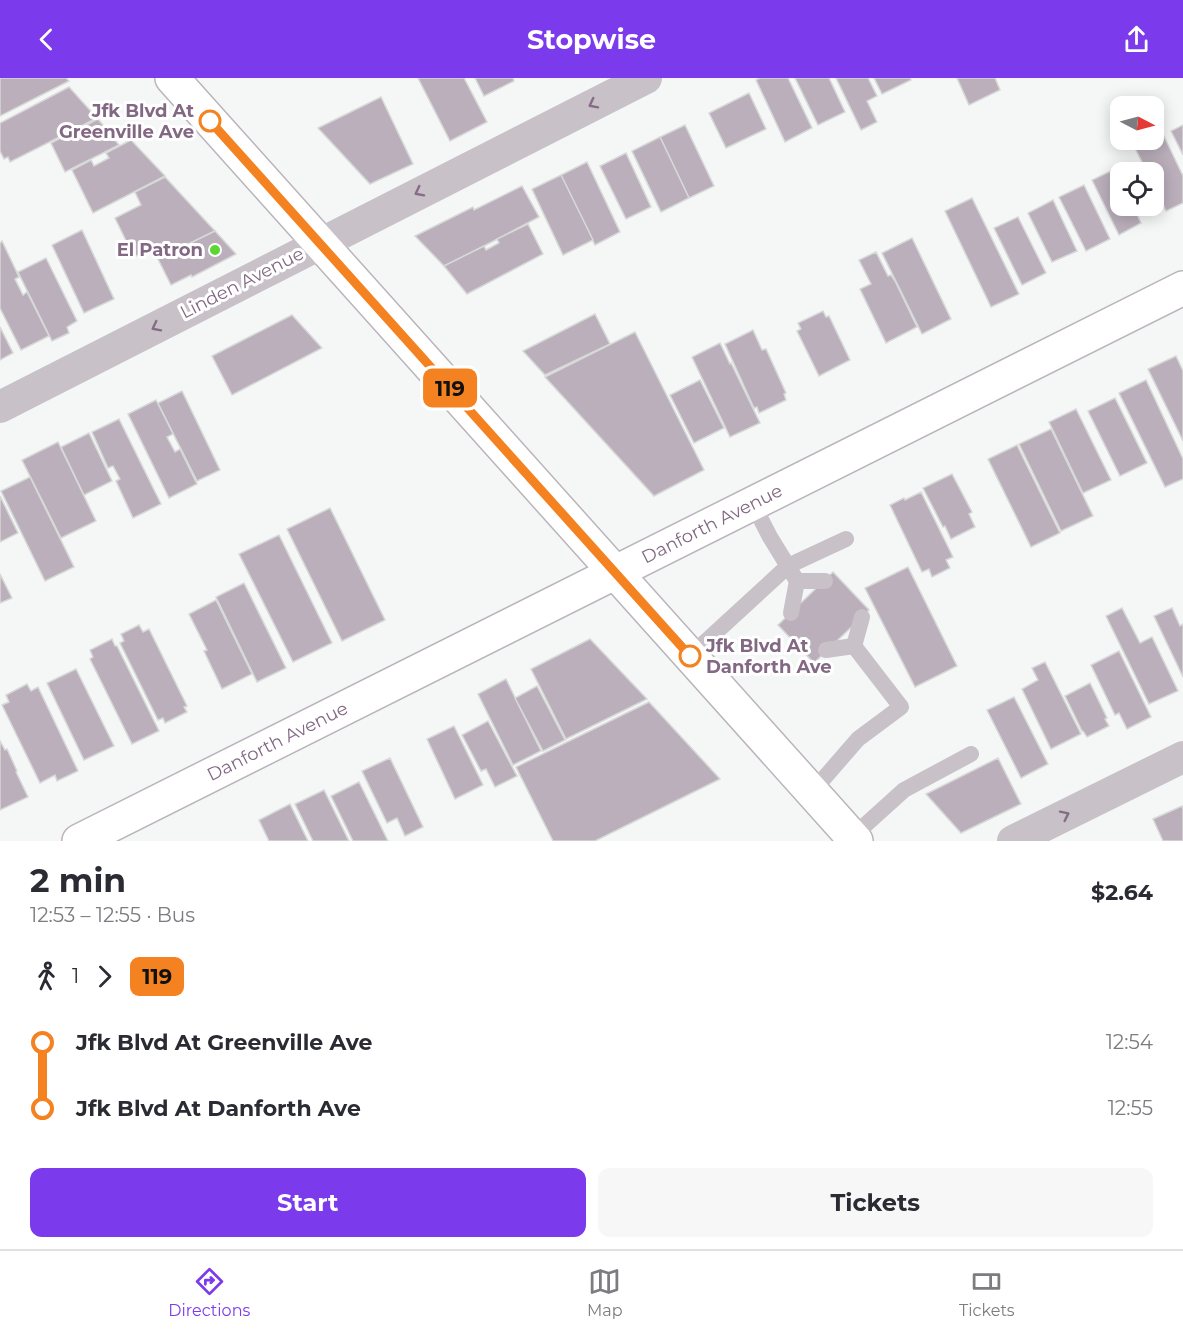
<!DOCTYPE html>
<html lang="en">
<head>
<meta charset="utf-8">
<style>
	:root { --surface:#fff; --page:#f7f7f7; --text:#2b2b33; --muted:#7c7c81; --line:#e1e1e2; --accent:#7c3aed }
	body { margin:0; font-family:Montserrat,sans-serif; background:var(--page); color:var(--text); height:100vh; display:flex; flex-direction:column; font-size:22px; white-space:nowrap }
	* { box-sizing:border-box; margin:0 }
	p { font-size:20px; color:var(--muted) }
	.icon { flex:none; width:33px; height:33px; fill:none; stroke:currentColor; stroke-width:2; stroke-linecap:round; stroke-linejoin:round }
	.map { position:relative; height:763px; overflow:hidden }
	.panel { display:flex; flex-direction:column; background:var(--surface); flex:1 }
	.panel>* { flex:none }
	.badge { padding:0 12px; border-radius:9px; font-size:21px; line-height:39px }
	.needle { width:39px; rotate:96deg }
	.tools { position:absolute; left:1110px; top:18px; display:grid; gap:12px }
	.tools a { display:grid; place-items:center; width:54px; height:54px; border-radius:12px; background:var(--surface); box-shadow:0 3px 15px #0003; font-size:30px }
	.map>.badge { position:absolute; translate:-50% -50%; box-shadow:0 0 0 3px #fff }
	.legs { display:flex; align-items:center; gap:9px; height:66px; padding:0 30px; font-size:20px }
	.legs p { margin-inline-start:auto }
	.summary { display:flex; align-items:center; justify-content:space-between; height:102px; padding:0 30px }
	h1 { font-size:33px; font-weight:700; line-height:45px }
	.action { display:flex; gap:12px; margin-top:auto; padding:12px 30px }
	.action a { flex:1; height:69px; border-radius:12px; background:var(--accent); color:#fff; font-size:24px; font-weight:700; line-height:69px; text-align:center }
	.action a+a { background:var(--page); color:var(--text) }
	ul { padding:0 30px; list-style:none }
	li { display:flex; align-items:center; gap:21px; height:66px; font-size:22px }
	li i { display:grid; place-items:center; width:9px; height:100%; margin:0 8px; background:currentColor }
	li i::after { content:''; width:15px; height:15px; margin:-8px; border:4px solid; border-radius:50%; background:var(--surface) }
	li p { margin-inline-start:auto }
	li:first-child i { background:linear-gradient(#0000 50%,currentColor 0) }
	li:last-child i { background:linear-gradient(currentColor 50%,#0000 0) }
	header { display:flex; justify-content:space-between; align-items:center; height:78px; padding:0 30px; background:var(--accent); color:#fff; font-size:27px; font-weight:700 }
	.tabs { display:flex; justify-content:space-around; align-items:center; height:84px; border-top:2px solid var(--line); background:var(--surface); font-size:16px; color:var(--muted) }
	.tabs a { display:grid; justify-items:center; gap:3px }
	.tabs .selected { color:var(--accent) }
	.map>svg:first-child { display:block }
	.building { fill:#baafbb; stroke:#d7d8d8; stroke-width:1.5 }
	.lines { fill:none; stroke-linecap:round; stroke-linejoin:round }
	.secondary-casing { stroke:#bcb3bc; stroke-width:36 }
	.primary-casing { stroke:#bcb4bc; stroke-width:36 }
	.lane { stroke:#c8c1c8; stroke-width:16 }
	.street { stroke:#c8c1c8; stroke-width:32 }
	.secondary { stroke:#fff; stroke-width:33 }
	.primary { stroke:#fff; stroke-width:33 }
	.oneway { stroke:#866c86 }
	.line-1-casing { stroke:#fff; stroke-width:14 }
	.line-1 { stroke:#f58220; stroke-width:9 }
	.stop-1-dot { fill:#fff; stroke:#f58220; stroke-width:3 }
	.poi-dot { fill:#5bd734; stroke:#fff; stroke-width:2 }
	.labels { text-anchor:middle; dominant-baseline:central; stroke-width:6; stroke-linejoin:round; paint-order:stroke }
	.stop-label { font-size:18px; font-weight:bold; fill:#826883; stroke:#fff; text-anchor:end }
	.poi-label { font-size:18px; font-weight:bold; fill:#826883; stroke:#fff; text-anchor:end }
	.street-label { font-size:18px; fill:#826883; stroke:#fff }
</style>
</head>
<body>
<header><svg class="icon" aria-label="back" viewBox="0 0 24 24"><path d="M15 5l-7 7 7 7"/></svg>Stopwise<svg class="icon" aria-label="share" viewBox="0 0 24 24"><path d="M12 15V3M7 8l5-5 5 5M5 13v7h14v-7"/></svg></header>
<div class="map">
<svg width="1183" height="763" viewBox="0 0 1183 763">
	<rect width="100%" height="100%" fill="#f4f7f6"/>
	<g class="building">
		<polygon points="0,0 66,0 69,3 0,38"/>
		<polygon points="418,0 464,0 487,44 450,63"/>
		<polygon points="475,0 513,0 514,3 484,18"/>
		<polygon points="760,0 788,0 812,50 785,64 756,2"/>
		<polygon points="795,0 829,0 845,34 818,47"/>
		<polygon points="836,0 868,0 877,18 867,23 877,44 861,52"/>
		<polygon points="874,0 910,0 911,2 882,16"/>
		<polygon points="957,0 995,0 1000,12 969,27"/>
		<polygon points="69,9 97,40 10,84 8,79 4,81 0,73 0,45"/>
		<polygon points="749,15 766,51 726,70 709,35"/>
		<polygon points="381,19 413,86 370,106 318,50"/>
		<polygon points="98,41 119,67 65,94 51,65"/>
		<polygon points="685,47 714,108 689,120 660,59"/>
		<polygon points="1183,47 1183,77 1171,53"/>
		<polygon points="1162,54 1183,98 1183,125 1166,133 1154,107 1154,94 1147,94 1134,68 1147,62 1154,62 1154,58"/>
		<polygon points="660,59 689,120 661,134 632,73"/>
		<polygon points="131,62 165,98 93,135 72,92 91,82 94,88 109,80 106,75"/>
		<polygon points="626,75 651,129 626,141 600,88"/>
		<polygon points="587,84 620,154 595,167 561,97"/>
		<polygon points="1115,91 1120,101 1120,128 1133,128 1141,145 1119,157 1092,102"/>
		<polygon points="561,97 593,162 563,177 532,111"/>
		<polygon points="165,99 215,153 166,177 161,166 134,179 115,140 141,127 135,114"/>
		<polygon points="1084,107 1110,161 1086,173 1059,119"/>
		<polygon points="522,108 539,139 484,168 444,188 415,158 473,129 474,132"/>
		<polygon points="972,120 1019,216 991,229 945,133"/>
		<polygon points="1053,122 1077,173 1052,184 1028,135"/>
		<polygon points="1018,139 1046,195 1022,207 994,150"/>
		<polygon points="528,146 543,176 467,216 444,188 484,168 486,172 499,165 497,161"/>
		<polygon points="82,152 114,221 84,235 52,167"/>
		<polygon points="215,153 236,176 192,199 191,197 171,207 158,181"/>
		<polygon points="912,160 951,241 922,256 882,175"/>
		<polygon points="2,163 19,199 15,201 23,217 27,214 49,258 21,272 0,230 0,165"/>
		<polygon points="876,174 888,198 891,197 895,203 917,249 886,265 860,211 871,206 859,182"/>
		<polygon points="46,180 77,243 67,249 69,255 52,263 18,194"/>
		<polygon points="823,233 826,239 829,238 850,282 819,298 797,253 801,251 798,245"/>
		<polygon points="595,236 610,266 545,297 523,273"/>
		<polygon points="292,237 322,270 232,317 212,278"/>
		<polygon points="0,249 13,275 0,282"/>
		<polygon points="753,252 762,272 766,271 786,315 784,316 786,322 759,335 757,329 754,330 725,266"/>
		<polygon points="635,254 704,392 654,418 545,299"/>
		<polygon points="720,265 730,286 731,285 760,345 730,359 692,279"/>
		<polygon points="1176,278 1183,293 1183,363 1148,291"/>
		<polygon points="700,302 724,350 694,365 670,317"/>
		<polygon points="1146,302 1183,381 1183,401 1165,409 1119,315"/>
		<polygon points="182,313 220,392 197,403 158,325"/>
		<polygon points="1115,320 1147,385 1120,398 1088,333"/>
		<polygon points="156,322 173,356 167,359 175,374 180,371 197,406 169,420 128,336"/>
		<polygon points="1076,331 1111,402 1083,415 1049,344"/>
		<polygon points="119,341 161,426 133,440 116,403 120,401 113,388 108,390 92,354"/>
		<polygon points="1051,351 1093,438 1061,453 1019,366"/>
		<polygon points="89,355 112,403 84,417 61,369"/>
		<polygon points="58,364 96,443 61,460 22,382"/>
		<polygon points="1017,367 1060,455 1031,469 988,381"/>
		<polygon points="952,396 972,434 969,436 975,449 951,461 945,448 943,449 923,410"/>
		<polygon points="30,399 74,489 45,503 1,413"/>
		<polygon points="921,414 953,479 946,482 950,490 932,499 929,491 922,494 890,427 904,420 905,422"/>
		<polygon points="0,418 18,455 0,464"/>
		<polygon points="330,430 385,542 342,563 287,451"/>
		<polygon points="279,457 332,565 293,584 239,476"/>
		<polygon points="908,489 957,588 915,609 865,510"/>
		<polygon points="833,494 869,532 814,585 778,547"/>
		<polygon points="0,496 12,520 0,525"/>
		<polygon points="244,505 286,590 257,604 216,519"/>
		<polygon points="216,522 252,596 222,611 204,573 207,572 189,536"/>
		<polygon points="1122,530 1140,565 1152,559 1178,613 1149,626 1106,538"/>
		<polygon points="1172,530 1180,548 1183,546 1183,599 1154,538"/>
		<polygon points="139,547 143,554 149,551 187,628 184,629 187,634 165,645 163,640 158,642 120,565 124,563 121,556"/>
		<polygon points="112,561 115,568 117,568 159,653 132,666 90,581 93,579 90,572"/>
		<polygon points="590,561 647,621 566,661 531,591"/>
		<polygon points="1119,573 1151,639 1127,651 1119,635 1115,637 1091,587"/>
		<polygon points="1045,584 1081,656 1051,671 1022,611 1038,602 1032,590"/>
		<polygon points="76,591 114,668 84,682 47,605"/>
		<polygon points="506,601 541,673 513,687 478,616"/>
		<polygon points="1090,605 1107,640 1105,641 1109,648 1087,659 1083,653 1082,653 1065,618"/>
		<polygon points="27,606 31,613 38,609 78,693 57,703 55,697 40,705 2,627 9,624 6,617"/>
		<polygon points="537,608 565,662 543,673 515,620"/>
		<polygon points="1014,619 1048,686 1021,700 987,632"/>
		<polygon points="649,624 720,701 595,763 553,763 516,689"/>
		<polygon points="488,643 517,698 495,709 486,691 481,693 462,657"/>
		<polygon points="454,648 483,707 455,721 427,661"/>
		<polygon points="0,663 5,672 7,671 17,693 16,694 28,719 0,732"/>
		<polygon points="390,680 423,749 405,758 397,740 387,745 362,693"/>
		<polygon points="998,680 1021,726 961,755 926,716"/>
		<polygon points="359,704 388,763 353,763 331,718"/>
		<polygon points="324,712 349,763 313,763 295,726"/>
		<polygon points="290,726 308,763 269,763 259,742"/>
		<polygon points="1182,728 1183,731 1183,763 1163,763 1153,741"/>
	</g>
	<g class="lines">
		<defs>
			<g id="secondary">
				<path id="s1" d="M79,763L1183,210"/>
			</g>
			<polyline id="primary" points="172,0 856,763"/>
		</defs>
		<use href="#secondary" class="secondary-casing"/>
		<use href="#primary" class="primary-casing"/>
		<g class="lane">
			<polyline points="753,426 770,459 797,503"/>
			<polyline points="791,535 797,503 825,503"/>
			<polyline points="826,572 854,568"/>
			<polyline points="690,578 788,488 846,461"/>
			<polyline points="812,714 858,661 901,629 854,568 862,539"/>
			<polyline points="852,759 904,712 971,676"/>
		</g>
		<g class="street">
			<polyline points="0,329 646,0"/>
			<polyline points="1013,763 1183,679"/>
		</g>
		<use href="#secondary" class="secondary"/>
		<use href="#primary" class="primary"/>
	</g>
	<defs><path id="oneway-chevron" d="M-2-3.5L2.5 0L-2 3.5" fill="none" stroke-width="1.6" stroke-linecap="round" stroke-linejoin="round" transform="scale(1.5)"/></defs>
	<g class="oneway">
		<use href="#oneway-chevron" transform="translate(593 26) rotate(153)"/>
		<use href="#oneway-chevron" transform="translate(419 114) rotate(153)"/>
		<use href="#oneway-chevron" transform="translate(156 249) rotate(153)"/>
		<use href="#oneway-chevron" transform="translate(1065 737) rotate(-26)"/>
	</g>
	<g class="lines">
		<defs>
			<polyline id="line-1" points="210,43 690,578"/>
		</defs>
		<use href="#line-1" class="line-1-casing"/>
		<use href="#line-1" class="line-1"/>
	</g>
	<g class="stop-1-dot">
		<circle cx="210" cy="43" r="10"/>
		<circle cx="690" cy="578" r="10"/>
	</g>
	<circle class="poi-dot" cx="215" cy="172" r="6"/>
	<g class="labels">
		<g class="stop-label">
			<text x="194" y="33">Jfk Blvd At<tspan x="194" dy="21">Greenville Ave</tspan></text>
			<text x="706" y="568" text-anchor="start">Jfk Blvd At<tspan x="706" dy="21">Danforth Ave</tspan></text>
		</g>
		<g class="poi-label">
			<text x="203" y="172">El Patron</text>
		</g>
		<g class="street-label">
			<text transform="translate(242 205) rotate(-27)">Linden Avenue</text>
			<text stroke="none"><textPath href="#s1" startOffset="708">Danforth Avenue</textPath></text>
			<text stroke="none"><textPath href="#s1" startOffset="222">Danforth Avenue</textPath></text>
		</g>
	</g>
</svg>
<div class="tools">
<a><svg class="needle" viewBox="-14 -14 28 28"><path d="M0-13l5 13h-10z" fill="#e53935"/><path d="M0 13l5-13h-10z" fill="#7c7c81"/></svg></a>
<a><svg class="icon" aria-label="locate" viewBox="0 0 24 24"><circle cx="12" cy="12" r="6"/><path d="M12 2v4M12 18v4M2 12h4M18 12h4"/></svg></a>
</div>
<b class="badge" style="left:450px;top:310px;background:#f58220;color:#111">119</b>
</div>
<section class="panel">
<div class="summary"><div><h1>2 min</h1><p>12:53 – 12:55 · Bus</p></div><b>$2.64</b></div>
<div class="legs"><svg class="icon" aria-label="walk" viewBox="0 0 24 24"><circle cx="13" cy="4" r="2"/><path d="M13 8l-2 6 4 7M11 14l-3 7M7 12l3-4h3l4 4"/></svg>1<svg class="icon" aria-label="forward" viewBox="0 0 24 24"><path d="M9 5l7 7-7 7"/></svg><b class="badge" style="background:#f58220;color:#111">119</b></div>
<ul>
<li><i style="color:#f58220"></i><b>Jfk Blvd At Greenville Ave</b><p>12:54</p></li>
<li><i style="color:#f58220"></i><b>Jfk Blvd At Danforth Ave</b><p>12:55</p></li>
</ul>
<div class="action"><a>Start</a><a>Tickets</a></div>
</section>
<nav class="tabs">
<a class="selected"><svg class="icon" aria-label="directions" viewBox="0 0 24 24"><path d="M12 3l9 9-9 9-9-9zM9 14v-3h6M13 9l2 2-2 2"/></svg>Directions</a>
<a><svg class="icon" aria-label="map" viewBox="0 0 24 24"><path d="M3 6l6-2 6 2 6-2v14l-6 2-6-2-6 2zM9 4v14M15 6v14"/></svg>Map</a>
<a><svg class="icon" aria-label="tickets" viewBox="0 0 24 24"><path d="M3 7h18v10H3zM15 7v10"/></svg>Tickets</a>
</nav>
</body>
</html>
